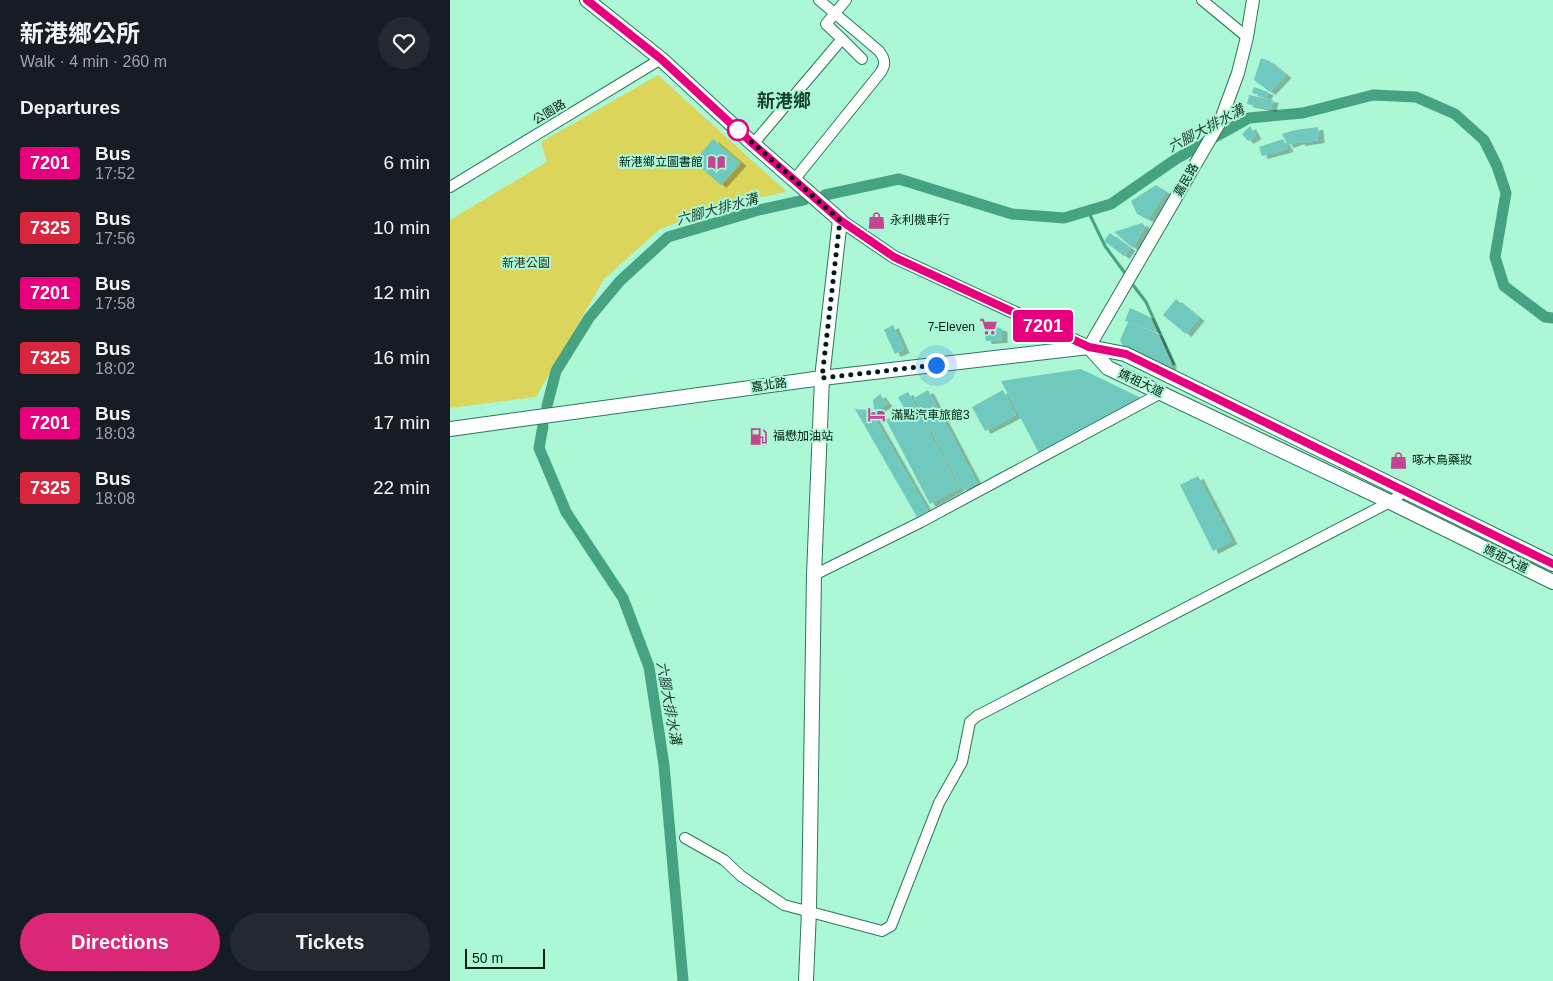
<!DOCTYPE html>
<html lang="en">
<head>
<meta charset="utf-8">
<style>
	:root { --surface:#171b24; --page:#242831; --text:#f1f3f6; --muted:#9ea1a6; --accent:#db2777 }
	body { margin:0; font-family:Helvetica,"Noto Sans TC",sans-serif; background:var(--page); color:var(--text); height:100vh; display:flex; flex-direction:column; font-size:19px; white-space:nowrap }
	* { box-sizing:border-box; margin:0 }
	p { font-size:16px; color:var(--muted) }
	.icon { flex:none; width:28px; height:28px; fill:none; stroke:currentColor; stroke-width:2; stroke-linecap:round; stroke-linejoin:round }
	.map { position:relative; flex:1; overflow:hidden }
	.panel { display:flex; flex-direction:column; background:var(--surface); width:450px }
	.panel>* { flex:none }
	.badge { padding:0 10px; border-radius:4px; font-size:18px; line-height:32px }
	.scale { position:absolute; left:15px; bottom:12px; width:80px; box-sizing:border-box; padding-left:5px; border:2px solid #001e13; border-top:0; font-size:14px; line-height:18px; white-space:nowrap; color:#001e13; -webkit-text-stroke:4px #abf7d6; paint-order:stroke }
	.you { position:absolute; width:25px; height:25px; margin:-12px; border:4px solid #fff; border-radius:50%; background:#1a73e8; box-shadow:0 0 0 8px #1a73e833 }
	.map>.badge { position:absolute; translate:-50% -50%; box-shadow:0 0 0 2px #fff }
	h2 { padding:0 20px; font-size:19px; line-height:45px }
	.round { display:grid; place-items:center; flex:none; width:52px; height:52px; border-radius:26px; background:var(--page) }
	.overview { display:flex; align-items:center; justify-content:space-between; height:85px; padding:0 20px }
	h1 { font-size:24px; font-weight:700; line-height:38px }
	.action { display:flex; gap:10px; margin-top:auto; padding:10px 20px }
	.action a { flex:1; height:58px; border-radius:30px; background:var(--accent); color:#fff; font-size:20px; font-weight:700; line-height:58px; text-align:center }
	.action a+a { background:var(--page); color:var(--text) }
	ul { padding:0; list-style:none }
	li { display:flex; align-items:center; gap:15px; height:65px; padding:0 20px }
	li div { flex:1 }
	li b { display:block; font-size:19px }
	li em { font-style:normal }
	li .badge { min-width:55px; font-weight:700; text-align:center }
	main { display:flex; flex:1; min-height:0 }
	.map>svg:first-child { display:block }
	.green { fill:#dcd55c }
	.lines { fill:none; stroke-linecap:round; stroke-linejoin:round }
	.stream { stroke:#46a280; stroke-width:3 }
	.canal { stroke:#46a280; stroke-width:11 }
	.building { fill:#70c9bf; filter:url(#shadow) }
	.minor-casing { stroke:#2a775b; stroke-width:12 }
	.tertiary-casing { stroke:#2a775b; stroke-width:14 }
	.secondary-casing { stroke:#2a775b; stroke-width:16 }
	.minor { stroke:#fff; stroke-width:10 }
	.tertiary { stroke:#fff; stroke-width:12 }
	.secondary { stroke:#fff; stroke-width:14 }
	.line-casing { stroke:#fff; stroke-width:11 }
	.line { stroke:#e6007e; stroke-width:8 }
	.walk { stroke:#001e13; stroke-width:5; stroke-dasharray:0 9 }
	.stop-dot { fill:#fff; stroke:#e6007e; stroke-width:2.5 }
	.labels { text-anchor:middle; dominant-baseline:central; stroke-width:4; stroke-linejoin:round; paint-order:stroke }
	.street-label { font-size:12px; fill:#001e13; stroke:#abf7d6 }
	.poi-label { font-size:12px; fill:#001e13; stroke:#abf7d6; text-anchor:start }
	.park-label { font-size:12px; fill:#2f2e16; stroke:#abf7d6 }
	.water-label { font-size:14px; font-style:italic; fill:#244035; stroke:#abf7d6 }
	.district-label { font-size:18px; font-weight:bold; fill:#153d2e; stroke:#abf7d6 }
</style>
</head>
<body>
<main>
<section class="panel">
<div class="overview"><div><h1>新港鄉公所</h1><p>Walk · 4 min · 260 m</p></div><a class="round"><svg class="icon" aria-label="heart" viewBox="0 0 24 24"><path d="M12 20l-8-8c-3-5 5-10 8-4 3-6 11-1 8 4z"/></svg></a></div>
<h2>Departures</h2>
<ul>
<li><span class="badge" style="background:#e6007e;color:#fff">7201</span><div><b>Bus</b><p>17:52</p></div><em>6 min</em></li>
<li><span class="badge" style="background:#d7263d;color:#fff">7325</span><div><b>Bus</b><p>17:56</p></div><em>10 min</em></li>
<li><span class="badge" style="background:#e6007e;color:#fff">7201</span><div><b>Bus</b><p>17:58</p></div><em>12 min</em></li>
<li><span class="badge" style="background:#d7263d;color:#fff">7325</span><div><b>Bus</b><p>18:02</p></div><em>16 min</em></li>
<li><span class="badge" style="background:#e6007e;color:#fff">7201</span><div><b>Bus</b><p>18:03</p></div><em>17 min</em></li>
<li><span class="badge" style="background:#d7263d;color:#fff">7325</span><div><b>Bus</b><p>18:08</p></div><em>22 min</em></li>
</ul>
<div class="action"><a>Directions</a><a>Tickets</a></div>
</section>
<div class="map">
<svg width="1103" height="981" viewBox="0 0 1103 981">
	<defs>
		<filter id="shadow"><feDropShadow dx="5.5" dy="3" stdDeviation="0" flood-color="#0004"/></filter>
	</defs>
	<rect width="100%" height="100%" fill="#abf7d6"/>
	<polygon class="green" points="208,75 337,192 277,204 210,229 154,279 86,397 0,408 0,220 97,162 91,142"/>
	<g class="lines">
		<g class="stream">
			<polyline points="638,211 655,246 677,276"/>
			<polyline points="680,281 696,302 724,364"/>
		</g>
		<g class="canal">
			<polyline points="375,195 449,179 562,214 614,218 661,204 726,159 799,118 853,113 923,95 966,97 1005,114 1034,140 1047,166 1056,193 1045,257 1054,286 1095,317 1103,318"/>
			<polyline points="97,406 106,371 139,318 170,281 218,237 309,210 354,200"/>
			<polyline points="93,426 89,448 116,512 173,598 199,667 214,765 233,981"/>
		</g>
	</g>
	<g class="building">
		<polygon points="811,58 819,61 836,75 820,92 804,80"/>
		<polygon points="804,87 818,92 816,97 802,93"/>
		<polygon points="799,95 823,100 821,109 797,104"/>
		<polygon points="800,126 806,136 798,141 792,134"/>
		<polygon points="868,127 869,140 850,143 849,141 838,145 832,134 845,130"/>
		<polygon points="263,139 291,163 271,185 244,162"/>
		<polygon points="833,139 838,149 812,156 809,147"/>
		<polygon points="706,185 716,192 698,219 687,214 681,201"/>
		<polygon points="692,223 695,226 683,248 664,232"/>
		<polygon points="660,233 680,248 674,256 654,241"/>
		<polygon points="726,299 749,318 736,334 713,315"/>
		<polygon points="680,308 698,316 706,331 675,321"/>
		<polygon points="532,321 552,329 552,340 536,341"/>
		<polygon points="678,322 707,333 721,364 720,368 673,346 670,340"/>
		<polygon points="443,325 454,350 445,354 434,330"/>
		<polygon points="631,369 695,400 590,455 551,381"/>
		<polygon points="478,390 527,483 513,491 464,398"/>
		<polygon points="553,390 566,415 535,431 522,407"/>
		<polygon points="458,392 509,488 480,504 436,420 455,410 448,397"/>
		<polygon points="430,394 437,404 426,411 424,409 423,400"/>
		<polygon points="405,409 420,410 478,511 467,517"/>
		<polygon points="748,476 782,541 763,551 730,485"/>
	</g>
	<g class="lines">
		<defs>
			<g id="minor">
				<polyline points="752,0 797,37"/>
				<polyline points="392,39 412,59"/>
				<polyline points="303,144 392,39 376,24 396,0"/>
				<path d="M344,180L431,72C436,64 435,59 429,51L369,0"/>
				<polyline points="0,187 211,59"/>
				<polyline points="364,575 471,522 711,393"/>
				<polyline points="235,838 274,860 291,876 334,905 432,931 441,926 489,803 512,762 520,722 527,716 940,502 955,491"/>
			</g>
			<polyline id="tertiary" points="390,220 444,257 639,347 770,122 788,73 797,37 803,0"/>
			<g id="secondary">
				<polyline points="137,0 211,59 303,144 390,220 372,378 364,575 359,910 356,981"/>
				<polyline points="639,347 658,368 940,502 1103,582"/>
				<polyline points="0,429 372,378 639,347 675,354 1103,564"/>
			</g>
		</defs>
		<use href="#minor" class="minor-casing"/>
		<use href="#tertiary" class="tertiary-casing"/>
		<use href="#secondary" class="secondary-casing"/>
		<use href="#minor" class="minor"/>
		<use href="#tertiary" class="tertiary"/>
		<use href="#secondary" class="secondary"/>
	</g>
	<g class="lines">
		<defs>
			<polyline id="line" points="137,0 211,59 303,144 390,220 444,257 639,347 676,354 1103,564"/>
		</defs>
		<use href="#line" class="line-casing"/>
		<use href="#line" class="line"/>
		<polyline class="walk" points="288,130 390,220 372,378 486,365"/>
	</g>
	<defs>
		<symbol id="library-bare" viewBox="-9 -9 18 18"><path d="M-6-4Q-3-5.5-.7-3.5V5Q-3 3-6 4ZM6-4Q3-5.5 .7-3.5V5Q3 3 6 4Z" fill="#c44693" stroke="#abf7d6" stroke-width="2.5" paint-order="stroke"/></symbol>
		<symbol id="shop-bare" viewBox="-9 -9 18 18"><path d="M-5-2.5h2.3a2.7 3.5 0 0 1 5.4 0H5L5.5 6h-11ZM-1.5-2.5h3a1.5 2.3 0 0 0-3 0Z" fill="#c44693" stroke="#abf7d6" stroke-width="2.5" paint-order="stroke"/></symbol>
		<symbol id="supermarket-bare" viewBox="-9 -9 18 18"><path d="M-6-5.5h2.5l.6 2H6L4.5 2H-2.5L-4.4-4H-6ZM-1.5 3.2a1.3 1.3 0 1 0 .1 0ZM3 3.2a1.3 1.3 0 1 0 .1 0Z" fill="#c44693" stroke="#abf7d6" stroke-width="2.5" paint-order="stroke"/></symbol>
		<symbol id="hotel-bare" viewBox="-9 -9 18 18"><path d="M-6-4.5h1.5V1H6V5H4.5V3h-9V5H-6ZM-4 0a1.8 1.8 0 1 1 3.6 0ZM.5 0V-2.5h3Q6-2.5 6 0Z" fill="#c44693" stroke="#abf7d6" stroke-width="2.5" paint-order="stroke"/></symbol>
		<symbol id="fuel-bare" viewBox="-9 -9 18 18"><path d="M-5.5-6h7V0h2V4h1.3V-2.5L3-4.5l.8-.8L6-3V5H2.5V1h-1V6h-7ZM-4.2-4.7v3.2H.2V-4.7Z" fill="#c44693" stroke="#abf7d6" stroke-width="2.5" paint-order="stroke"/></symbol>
	</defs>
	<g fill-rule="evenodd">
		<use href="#library-bare" x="254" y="150" width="25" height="25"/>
		<use href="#shop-bare" x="414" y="208" width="25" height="25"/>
		<use href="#supermarket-bare" x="526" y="314" width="25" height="25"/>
		<use href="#hotel-bare" x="414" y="402" width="25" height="25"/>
		<use href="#fuel-bare" x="296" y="424" width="25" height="25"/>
		<use href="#shop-bare" x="936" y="448" width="25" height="25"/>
	</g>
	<circle class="stop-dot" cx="288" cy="130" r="10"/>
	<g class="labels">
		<g class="street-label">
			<text transform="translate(99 112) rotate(-31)">公園路</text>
			<text transform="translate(736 180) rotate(-60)">嘉民路</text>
			<text transform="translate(691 383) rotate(25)">媽祖大道</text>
			<text transform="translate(319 385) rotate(-8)">嘉北路</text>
			<text transform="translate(1056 559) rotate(26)">媽祖大道</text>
		</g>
		<g class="poi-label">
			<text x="253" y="162" text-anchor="end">新港鄉立圖書館</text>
			<text x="440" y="220">永利機車行</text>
			<text x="525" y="327" text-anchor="end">7-Eleven</text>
			<text x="441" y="415">滿點汽車旅館3</text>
			<text x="323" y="436">福懋加油站</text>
			<text x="962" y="460">啄木鳥藥妝</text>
		</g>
		<g class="park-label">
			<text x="76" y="263">新港公園</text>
		</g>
		<g class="water-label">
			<text transform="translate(756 128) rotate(-28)">六腳大排水溝</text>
			<text transform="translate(267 209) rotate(-15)">六腳大排水溝</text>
			<text transform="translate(219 703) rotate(80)">六腳大排水溝</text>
		</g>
		<g class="district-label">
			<text x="334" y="101">新港鄉</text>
		</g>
	</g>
</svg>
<div class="scale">50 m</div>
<div class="you" style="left:486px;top:365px"></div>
<b class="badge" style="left:593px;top:326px;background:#e6007e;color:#fff">7201</b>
</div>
</main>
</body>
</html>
